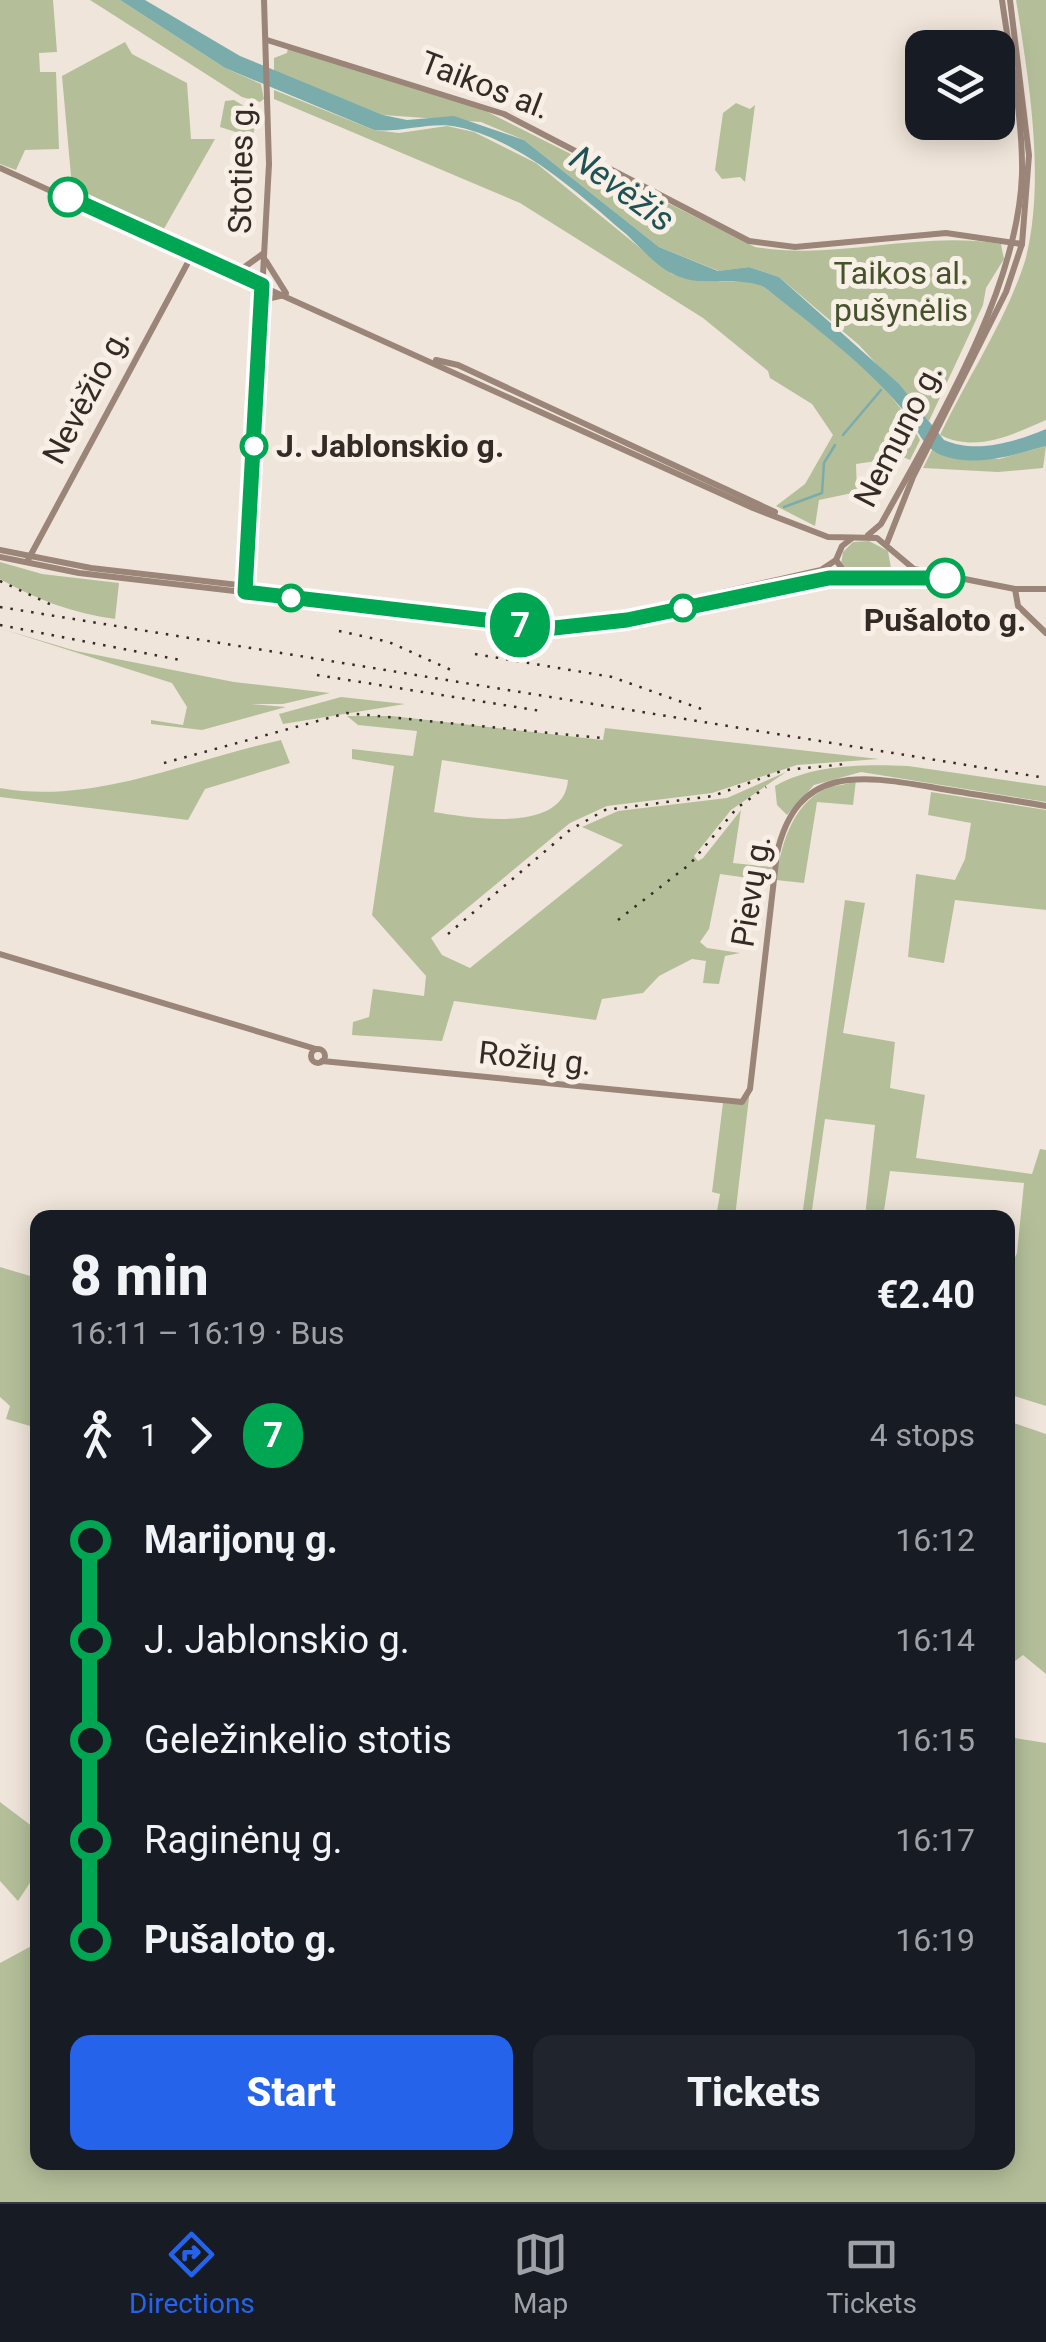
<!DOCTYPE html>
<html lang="en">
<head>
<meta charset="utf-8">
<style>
	:root { --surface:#171b24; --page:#20242c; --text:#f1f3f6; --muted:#9ea1a6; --line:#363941; --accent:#2563eb }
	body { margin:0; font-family:Roboto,sans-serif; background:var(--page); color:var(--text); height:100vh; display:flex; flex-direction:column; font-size:38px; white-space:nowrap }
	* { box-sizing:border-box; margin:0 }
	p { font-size:32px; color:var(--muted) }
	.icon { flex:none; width:55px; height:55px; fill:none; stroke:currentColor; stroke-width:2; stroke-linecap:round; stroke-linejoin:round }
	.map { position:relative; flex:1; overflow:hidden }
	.drawer { position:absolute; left:30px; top:1210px; width:985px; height:960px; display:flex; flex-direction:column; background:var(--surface); border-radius:20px; box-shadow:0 5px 25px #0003 }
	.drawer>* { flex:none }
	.badge { padding:0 20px; border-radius:32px; font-size:35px; line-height:65px }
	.buttons { position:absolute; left:905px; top:30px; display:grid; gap:20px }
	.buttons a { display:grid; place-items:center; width:110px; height:110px; border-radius:20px; background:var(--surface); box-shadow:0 5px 25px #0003; font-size:50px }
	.map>.badge { position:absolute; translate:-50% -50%; box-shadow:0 0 0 5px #fff }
	.legs { display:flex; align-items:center; gap:15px; height:110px; padding:0 40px; font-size:32px }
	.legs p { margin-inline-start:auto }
	.headline { display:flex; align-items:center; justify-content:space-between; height:170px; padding:0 40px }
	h1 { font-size:55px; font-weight:800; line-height:75px }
	.button { display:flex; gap:20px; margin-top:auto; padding:20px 40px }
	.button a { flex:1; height:115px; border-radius:20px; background:var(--accent); color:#fff; font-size:40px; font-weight:800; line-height:115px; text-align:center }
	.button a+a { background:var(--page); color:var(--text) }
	ul { padding:0 40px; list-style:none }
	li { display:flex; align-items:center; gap:35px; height:100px; font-size:38px }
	li i { display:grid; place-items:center; width:15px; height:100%; margin:0 12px; background:currentColor }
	li i::after { content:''; width:25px; height:25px; margin:-12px; border:8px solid; border-radius:50%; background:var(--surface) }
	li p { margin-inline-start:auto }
	li:first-child i { background:linear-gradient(#0000 50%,currentColor 0) }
	li:last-child i { background:linear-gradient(currentColor 50%,#0000 0) }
	.menu { display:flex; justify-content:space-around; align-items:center; height:140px; border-top:2px solid var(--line); background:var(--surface); font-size:28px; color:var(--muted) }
	.menu a { display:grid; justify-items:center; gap:5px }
	.menu .current { color:var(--accent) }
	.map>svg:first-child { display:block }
	.green { fill:#b4bf9a; fill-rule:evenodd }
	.water { fill:#7aacac }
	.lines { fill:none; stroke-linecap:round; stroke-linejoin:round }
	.stream { stroke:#7aacac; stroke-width:2.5 }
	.secondary { stroke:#9b8478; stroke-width:6 }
	.rail { stroke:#342b27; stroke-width:2.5; stroke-dasharray:2.5 8; stroke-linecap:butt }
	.line-1-casing { stroke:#fff; stroke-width:22 }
	.line-1 { stroke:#00a651; stroke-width:15 }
	.stop-1-dot { fill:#fff; stroke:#00a651; stroke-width:5 }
	.labels { text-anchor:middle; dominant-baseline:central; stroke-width:10; stroke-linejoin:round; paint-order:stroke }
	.street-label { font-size:32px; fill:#342b27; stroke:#f8efe6 }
	.park-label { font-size:32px; fill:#45522b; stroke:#f8efe6 }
	.stop-label { font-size:32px; font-weight:bold; fill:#342b27; stroke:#f8efe6; text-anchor:start }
	.water-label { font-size:35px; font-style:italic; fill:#1e5254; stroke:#f8efe6 }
</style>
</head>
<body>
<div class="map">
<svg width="1046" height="2202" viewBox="0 0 1046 2202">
	<rect width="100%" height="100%" fill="#f0e5da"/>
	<g class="green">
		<polygon points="0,0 53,0 57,52 39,53 40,72 56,72 59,149 25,150 16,170 0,164"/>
		<polygon points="90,0 120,0 225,68 261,84 264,99 260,102 242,97"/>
		<path d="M1016,0H1046V420C1012,435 976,453 940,435C967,378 1006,321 1025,261C1046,182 1029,80 1016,0Z"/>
		<polygon points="125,42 132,54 187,83 191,139 215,139 161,234 85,200 72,187 62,76"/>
		<path d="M288,48L478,107L755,247C836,261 918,230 1001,244L1004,259L986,288L983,305L929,421L859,345L779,277L749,267L719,271L659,247L524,140L481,122L383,115L274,71V58L287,53Z"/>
		<path d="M274,90L374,130L399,133L447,126L474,132L536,163L672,274L712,282H753L764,287C818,331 889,376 920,440L910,460L903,457L856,464L857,492L819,500L815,526L776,506L805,484L833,435L812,404L770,378L768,371L703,318L520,203L274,99Z"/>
		<polygon points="234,100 259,115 252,137 220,127 225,101"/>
		<polygon points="736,103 750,109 755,105 745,182 740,177 722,179 715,170 723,113"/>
		<polygon points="1046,446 1043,468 998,472 923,468 932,450 999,459"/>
		<polygon points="869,541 888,551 891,568 883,573 846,571 841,564 843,552 853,542"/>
		<path d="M0,562L42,574L119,583L115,619C73,613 37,600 0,579Z"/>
		<polygon points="2,629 76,651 234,682 330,693 283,704 251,704 286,707 202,730 151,724 151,720 183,725 187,707 172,683"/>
		<polygon points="341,697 405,704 283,724 279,714"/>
		<path d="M347,716H392L603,740L605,728L879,759L797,765L712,793L607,806L570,823L431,938L442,955L470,968L623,845L582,827L618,811L727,798L786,772L731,810L694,856L698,861L703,858L741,810L733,863L772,867L770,881L720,874L709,929L700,942L707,948L740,953L725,956L719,984L703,983L706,961L692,959L659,976L643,993L602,999L596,1020L454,1001L442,1041L352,1035L353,1022L369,1017L373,989L424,996L426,976L372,915L394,766L352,759V749L413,756L417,731L358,725ZM442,760L568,780C564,834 471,818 434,812Z"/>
		<path d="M281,740L290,763L205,789L188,820L0,797V788C93,805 186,761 281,740Z"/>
		<path d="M908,766L1046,786V802L861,772L814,785L787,815L777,805L775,786C813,764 865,764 908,766Z"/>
		<path d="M856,780L853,805L817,802L804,883L776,880C781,846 791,806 825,789C836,784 846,786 856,780Z"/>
		<polygon points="931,792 1046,810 1046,910 955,900 944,963 908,957 916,874 955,880 965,859 971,823 928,815"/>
		<polygon points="845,900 865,903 843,1033 895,1042 890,1088 925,1095 916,1158 1032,1174 1040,1149 1046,1150 1046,1406 1008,1394 1008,1273 1017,1253 1024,1183 890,1171 883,1217 865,1217 875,1125 825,1119 811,1217 802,1217"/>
		<polygon points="750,1089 735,1217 716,1217 720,1194 712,1192 723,1103 737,1104"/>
		<polygon points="0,1267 37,1278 37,1428 6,1419 10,1406 0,1397"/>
		<polygon points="1008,1421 1046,1434 1046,1674 1023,1655 1008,1666"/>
		<polygon points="1008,1737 1046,1743 1046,2202 0,2202 0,1963 37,1943 38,2162 1008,2162"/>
		<polygon points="0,1802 37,1830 37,1872 18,1901 0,1881"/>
	</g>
	<path class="water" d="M120,0H145L240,56L383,115L407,120L454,116L524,140L659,247L718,271L749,267L779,277L899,384L944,440C976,454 1015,442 1046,429V446C1013,455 975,468 941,455C921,446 919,430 907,415C867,365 814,327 764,287C736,275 702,289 673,274C656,266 640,247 626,234C578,193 522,141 458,127C432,121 402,133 374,130L225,68Z"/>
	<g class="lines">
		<g class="stream">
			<polyline points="843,435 881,390"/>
			<polyline points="784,507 822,493 824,463 835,445"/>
		</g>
		<g class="secondary">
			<polyline points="267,40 504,114 749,241 795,247 946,233 1022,244"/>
			<polyline points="0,168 753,508 828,537 877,538 914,569 1015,589 1046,589"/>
			<polyline points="266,261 286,293"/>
			<polyline points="239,271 264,253"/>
			<polyline points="261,308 271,298 284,295"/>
			<polyline points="436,360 458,365 775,512"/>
			<path d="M868,535L881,524C936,424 1018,290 1022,174C1023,116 1010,57 1002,0"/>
			<polyline points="887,543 913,477 1006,292 1022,244 1029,155 1010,0"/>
			<polyline points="0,550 91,568 553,621 625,614 821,570 836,560"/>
			<polyline points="0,557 79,573 554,628 613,623 817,580 944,578"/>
			<polyline points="28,560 193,253"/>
			<polyline points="847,576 836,560 842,546 851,539"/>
			<polyline points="246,586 269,164 264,0"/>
			<polyline points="1015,589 1018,606 1046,633"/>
			<polyline points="0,954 316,1049"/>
			<circle cx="318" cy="1056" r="7"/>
			<path d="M322,1061L742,1102L750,1089L777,853C797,765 860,775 931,787C969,794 1008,799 1046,806"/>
		</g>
		<g class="rail">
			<polyline points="0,581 54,606"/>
			<polyline points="0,607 1046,778"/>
			<polyline points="0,625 185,661"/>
			<polyline points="339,631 389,642 451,670"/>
			<polyline points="475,654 612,677 707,711"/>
			<polyline points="317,675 541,711"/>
			<polyline points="164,763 347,713 601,738"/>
			<polyline points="618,920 690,864 737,808 766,787"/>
			<polyline points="448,934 570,830 605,810 713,796 784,770 846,764"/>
		</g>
	</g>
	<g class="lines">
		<defs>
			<polyline id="line-1" points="68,197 262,285 245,592 554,628 627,620 829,578 945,578"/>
		</defs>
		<use href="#line-1" class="line-1-casing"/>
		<use href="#line-1" class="line-1"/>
	</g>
	<g class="stop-1-dot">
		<circle cx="68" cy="197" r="18"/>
		<circle cx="254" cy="446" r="12"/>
		<circle cx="945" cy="578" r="18"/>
		<circle cx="291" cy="598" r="12"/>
		<circle cx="683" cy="608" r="12"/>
	</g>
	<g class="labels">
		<g class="street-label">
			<text transform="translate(485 85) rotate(21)">Taikos al.</text>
			<text transform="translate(241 167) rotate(-89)">Stoties g.</text>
			<text transform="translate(86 396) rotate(-62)">Nevėžio g.</text>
			<text transform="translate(898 435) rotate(-63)">Nemuno g.</text>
			<text transform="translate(751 891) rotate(-81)">Pievų g.</text>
			<text transform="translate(535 1058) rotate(6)">Rožių g.</text>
		</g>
		<g class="park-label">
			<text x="901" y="273">Taikos al.<tspan x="901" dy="37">pušynėlis</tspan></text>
		</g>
		<g class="stop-label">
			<text x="276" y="446">J. Jablonskio g.</text>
			<text x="945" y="620" text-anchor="middle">Pušaloto g.</text>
		</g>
		<g class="water-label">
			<text transform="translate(622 189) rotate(36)">Nevėžis</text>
		</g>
	</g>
</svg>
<div class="buttons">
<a><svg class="icon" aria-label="layers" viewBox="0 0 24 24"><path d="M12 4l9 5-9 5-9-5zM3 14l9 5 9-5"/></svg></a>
</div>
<b class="badge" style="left:520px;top:625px;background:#00a651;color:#fff">7</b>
<section class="drawer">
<div class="headline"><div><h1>8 min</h1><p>16:11 – 16:19 · Bus</p></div><b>€2.40</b></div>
<div class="legs"><svg class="icon" aria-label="walk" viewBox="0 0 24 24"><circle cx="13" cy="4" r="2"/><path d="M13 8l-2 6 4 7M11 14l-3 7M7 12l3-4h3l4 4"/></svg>1<svg class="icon" aria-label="forward" viewBox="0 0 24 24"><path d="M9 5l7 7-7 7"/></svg><b class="badge" style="background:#00a651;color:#fff">7</b><p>4 stops</p></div>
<ul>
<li><i style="color:#00a651"></i><b>Marijonų g.</b><p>16:12</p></li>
<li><i style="color:#00a651"></i><span>J. Jablonskio g.</span><p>16:14</p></li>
<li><i style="color:#00a651"></i><span>Geležinkelio stotis</span><p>16:15</p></li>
<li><i style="color:#00a651"></i><span>Raginėnų g.</span><p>16:17</p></li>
<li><i style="color:#00a651"></i><b>Pušaloto g.</b><p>16:19</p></li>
</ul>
<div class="button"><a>Start</a><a>Tickets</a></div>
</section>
</div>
<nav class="menu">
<a class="current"><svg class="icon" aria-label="directions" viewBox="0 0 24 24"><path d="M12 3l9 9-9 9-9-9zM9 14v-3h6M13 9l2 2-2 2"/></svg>Directions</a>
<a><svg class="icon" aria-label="map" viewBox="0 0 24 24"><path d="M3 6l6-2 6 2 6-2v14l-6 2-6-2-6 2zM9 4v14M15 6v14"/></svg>Map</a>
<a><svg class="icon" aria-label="tickets" viewBox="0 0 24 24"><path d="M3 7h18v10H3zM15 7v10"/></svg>Tickets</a>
</nav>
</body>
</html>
